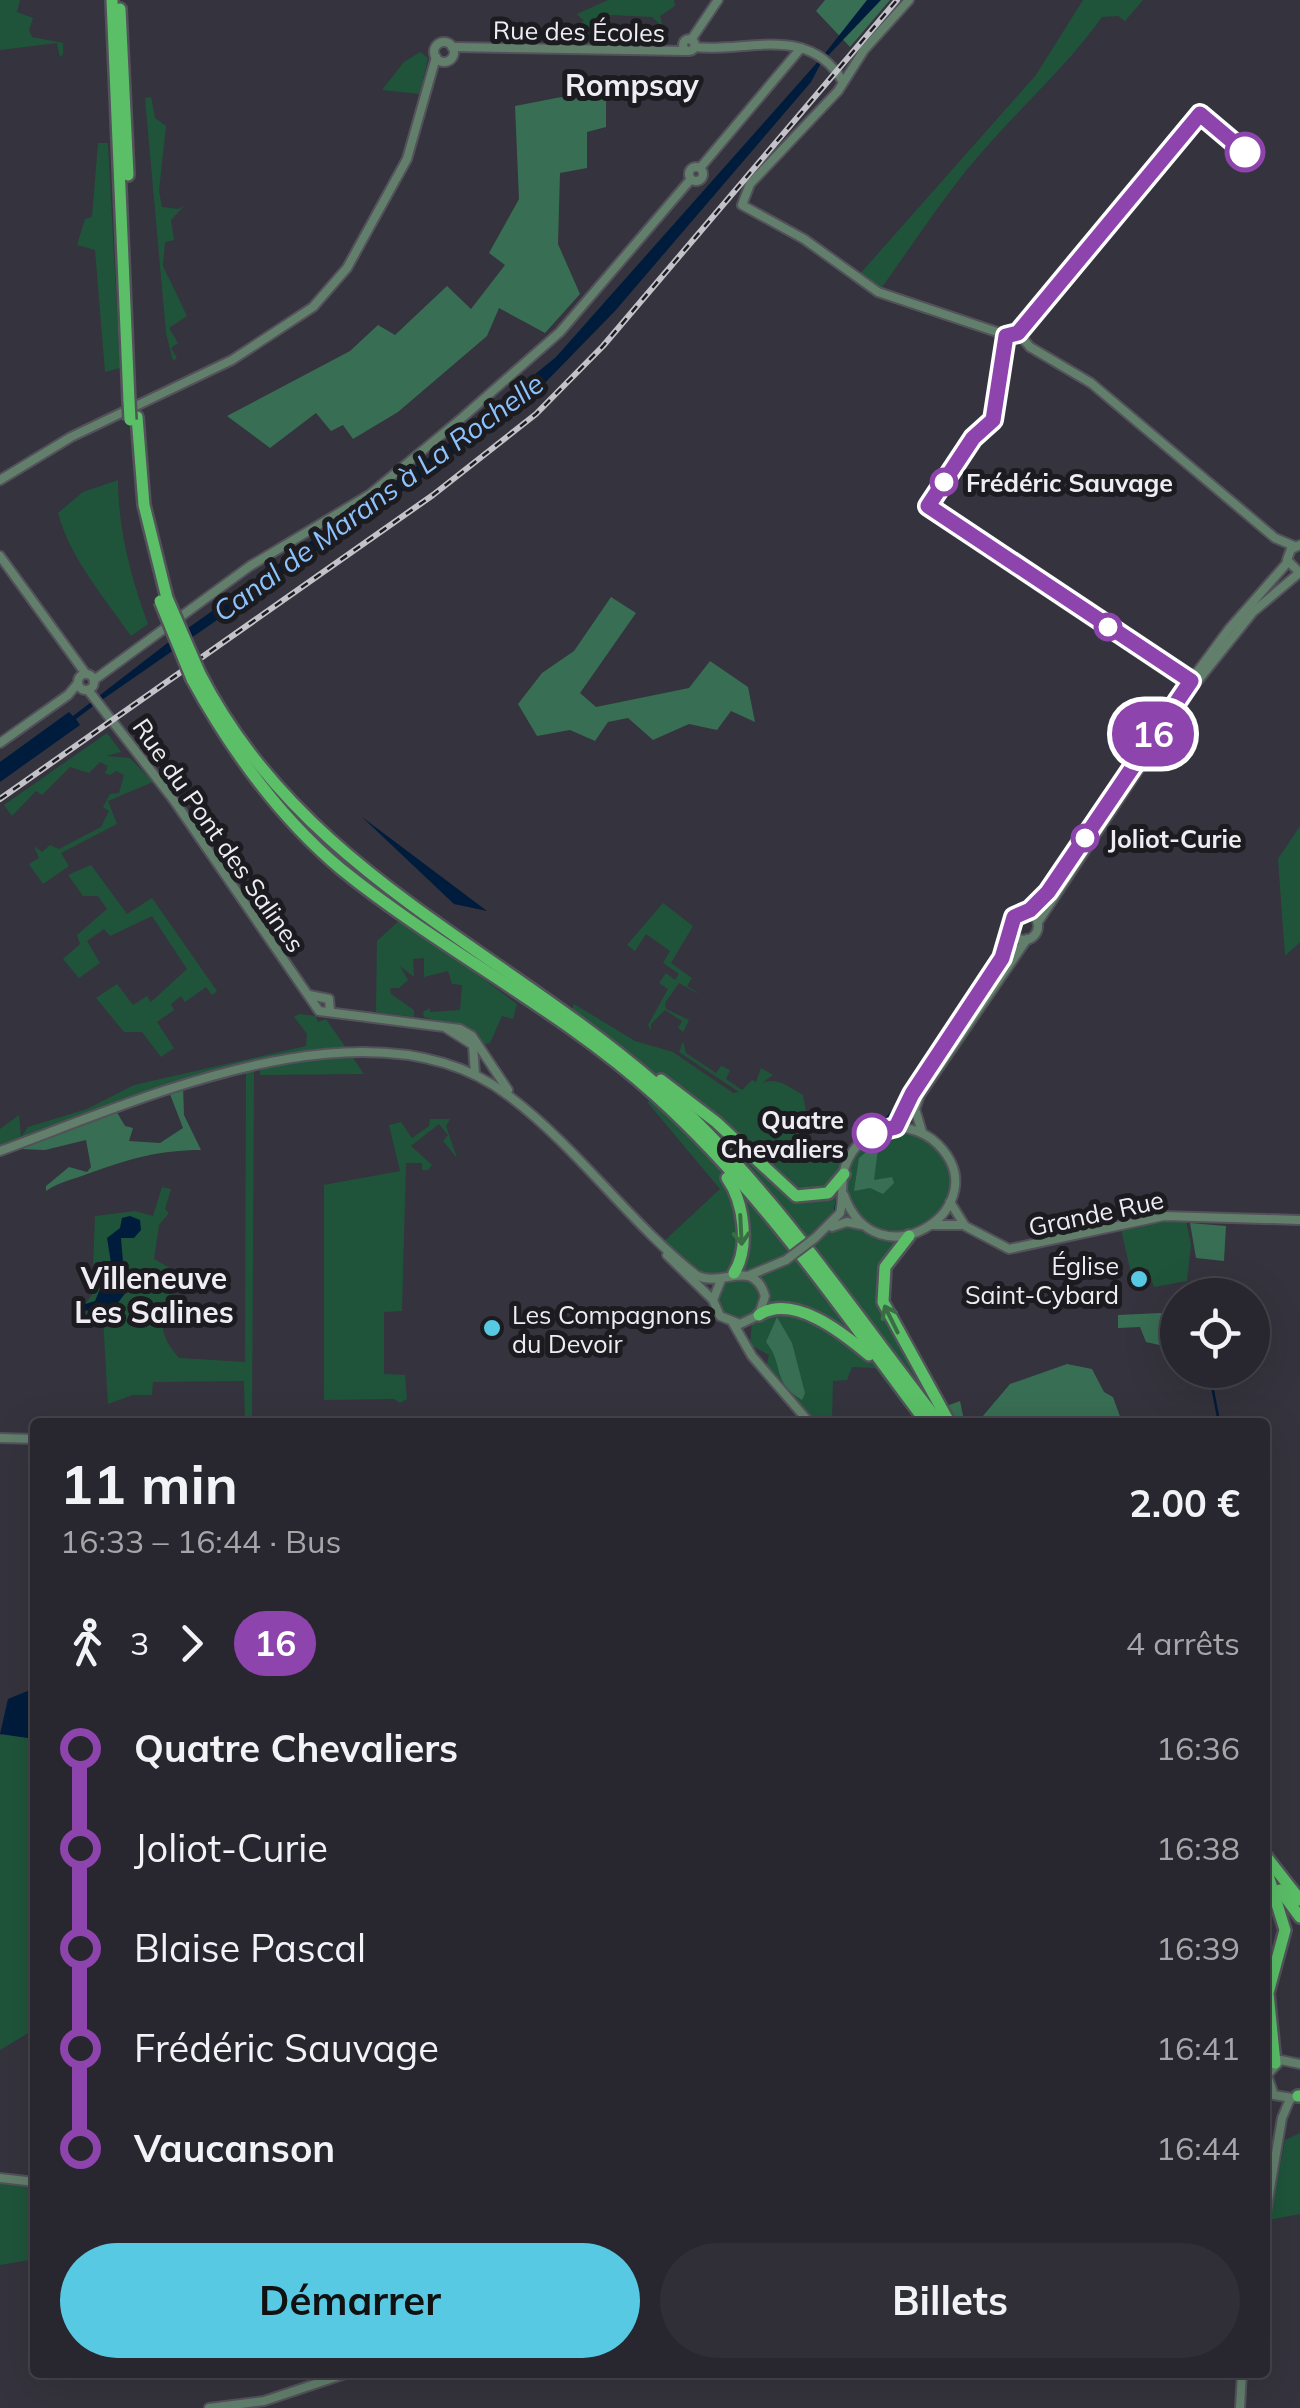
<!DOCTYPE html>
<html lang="fr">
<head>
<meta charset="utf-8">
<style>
	:root { --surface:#28262e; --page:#302e36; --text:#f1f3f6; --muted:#a5a5aa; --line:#44434a; --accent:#58c9e3 }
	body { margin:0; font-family:Mulish,sans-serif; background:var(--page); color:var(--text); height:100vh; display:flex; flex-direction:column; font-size:38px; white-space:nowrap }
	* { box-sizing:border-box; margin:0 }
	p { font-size:32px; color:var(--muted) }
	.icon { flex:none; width:55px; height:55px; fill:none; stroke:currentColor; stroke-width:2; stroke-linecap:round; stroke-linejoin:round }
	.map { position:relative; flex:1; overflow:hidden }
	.side { position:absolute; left:30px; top:1418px; width:1240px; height:960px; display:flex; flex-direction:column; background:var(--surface); border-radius:10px; box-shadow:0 10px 40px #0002,0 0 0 2px var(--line) }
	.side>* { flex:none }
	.badge { padding:0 20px; border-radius:32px; font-size:35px; line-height:65px }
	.fabs { position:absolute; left:1160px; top:1278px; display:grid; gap:20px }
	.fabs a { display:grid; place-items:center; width:110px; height:110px; border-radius:50%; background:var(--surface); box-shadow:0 10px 40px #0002,0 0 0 2px var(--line); font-size:50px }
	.map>.badge { position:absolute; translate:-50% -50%; box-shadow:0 0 0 5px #fff }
	.legs { display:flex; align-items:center; gap:15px; height:110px; padding:0 30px; font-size:32px }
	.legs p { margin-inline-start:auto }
	.summary { display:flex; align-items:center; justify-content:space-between; height:170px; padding:0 30px }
	h1 { font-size:55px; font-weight:700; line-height:75px }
	.cta { display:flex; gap:20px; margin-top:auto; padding:20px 30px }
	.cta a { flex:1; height:115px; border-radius:60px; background:var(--accent); color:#111; font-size:40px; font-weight:700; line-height:115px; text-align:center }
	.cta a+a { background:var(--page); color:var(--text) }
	ul { padding:0 30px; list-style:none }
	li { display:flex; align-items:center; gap:35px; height:100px; font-size:38px }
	li i { display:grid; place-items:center; width:15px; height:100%; margin:0 12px; background:currentColor }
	li i::after { content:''; width:25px; height:25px; margin:-12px; border:8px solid; border-radius:50%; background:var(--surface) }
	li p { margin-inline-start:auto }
	li:first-child i { background:linear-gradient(#0000 50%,currentColor 0) }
	li:last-child i { background:linear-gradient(currentColor 50%,#0000 0) }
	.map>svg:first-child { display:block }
	.green { fill:#1f543b }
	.forest { fill:#386e53 }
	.water { fill:#001c3c }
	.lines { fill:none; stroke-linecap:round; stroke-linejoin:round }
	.stream { stroke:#001c3c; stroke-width:2.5 }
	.secondary-casing { stroke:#53515a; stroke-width:12 }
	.highway-casing { stroke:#53515a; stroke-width:16 }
	.secondary { stroke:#627f6c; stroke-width:8 }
	.highway { stroke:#5abf67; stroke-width:11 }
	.rail-casing { stroke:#c3c2c9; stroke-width:6 }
	.rail { stroke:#1c1b20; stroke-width:2.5; stroke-dasharray:8; stroke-linecap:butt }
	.secondary-bridge-casing { stroke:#53515a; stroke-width:12; stroke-linecap:butt }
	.highway-bridge-casing { stroke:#53515a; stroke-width:16; stroke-linecap:butt }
	.secondary-bridge { stroke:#627f6c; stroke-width:8 }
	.highway-bridge { stroke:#5abf67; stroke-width:11 }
	.oneway { stroke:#3b6d44 }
	.line-1-casing { stroke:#fff; stroke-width:22 }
	.line-1 { stroke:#8e44ad; stroke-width:15 }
	.stop-1-dot { fill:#fff; stroke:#8e44ad; stroke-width:5 }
	.poi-dot { fill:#58c9e3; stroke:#1c1b20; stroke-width:4 }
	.labels { text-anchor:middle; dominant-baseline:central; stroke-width:10; stroke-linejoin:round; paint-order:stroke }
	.street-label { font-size:25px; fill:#eeedf3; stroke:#1c1b20 }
	.stop-label { font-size:25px; font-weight:bold; fill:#eeedf3; stroke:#1c1b20; text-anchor:start }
	.poi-label { font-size:25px; fill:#eeedf3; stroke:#1c1b20; text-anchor:end }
	.water-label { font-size:28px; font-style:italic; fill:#8cc3fe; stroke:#1c1b20 }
	.quarter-label { font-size:30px; font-weight:bold; fill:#eeedf3; stroke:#1c1b20 }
</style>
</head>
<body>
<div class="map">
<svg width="1300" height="2408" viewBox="0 0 1300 2408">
	<rect width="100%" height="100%" fill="#35333d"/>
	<g class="green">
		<polygon points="0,0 20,0 17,12 33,18 29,30 32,37 63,43 63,54 60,57 57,43 0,50"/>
		<polygon points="608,0 674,0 675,6 660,16 663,27 652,17 611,15 601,47 550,45 552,34 570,35 572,27 584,21 577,14"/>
		<path d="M1083,0H1143L1125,21L1118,16L1102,17C1062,73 1009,117 965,172C935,210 908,251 880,290L859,275L1036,75Z"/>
		<polygon points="420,52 428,58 420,94 382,90 404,62"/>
		<polygon points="151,97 155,118 166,126 159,191 162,207 178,209 185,205 171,220 174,240 165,242 163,266 187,316 169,328 178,343 171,348 177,358 173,361 166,333 145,98"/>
		<polygon points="98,143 108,143 120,368 105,372 95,250 77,245 85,219 92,217"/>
		<path d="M118,480C118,529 131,578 148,624L131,636C104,597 70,558 58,513L83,492Z"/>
		<polygon points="107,733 121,752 106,756 130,758 153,782 108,801 117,824 61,853 69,866 43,884 29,864 39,858 34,846 42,852 50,845 59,849 101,827 109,811 103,807 110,794 119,793 124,775 116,771 110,775 105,773 108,766 100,762 89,773 70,767 42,795 36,791 12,816 4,805"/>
		<polygon points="1300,826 1300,942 1285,956 1278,859"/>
		<polygon points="91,865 127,914 152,898 217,991 212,995 206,987 185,1002 181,996 171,1004 174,1010 157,1022 174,1048 161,1057 142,1032 124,1032 96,998 117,984 133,1005 147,996 151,1002 187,969 152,916 110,936 104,929 87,941 100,963 79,978 63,959 80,944 77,935 107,909 98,896 83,896 68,875"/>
		<polygon points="663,903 693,926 671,963 692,978 687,986 702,996 679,983 665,1003 666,1009 689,1020 683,1032 678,1028 682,1021 665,1010 651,1024 651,1031 648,1025 668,989 659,983 666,973 675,980 679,974 663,963 670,951 646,934 635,951 627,945"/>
		<polygon points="402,918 517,1004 513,1019 502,1016 490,1043 482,1045 460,1026 424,1017 423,1012 430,1008 430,1012 460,1010 462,985 452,984 448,971 424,977 424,958 413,959 414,977 400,966 408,980 399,988 390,988 391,994 414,1010 414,1017 376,1012 377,941"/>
		<path d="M574,1004L635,1041L673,1052L733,1093L739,1092L679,1052L683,1041L686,1053L716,1073L721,1066L730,1070L726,1079L742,1090L752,1080L756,1082L761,1068L773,1075L754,1089C771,1073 785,1084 803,1095L806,1111L798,1122L805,1124L792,1143L813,1157L836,1141L846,1157L878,1131L922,1132L948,1157L954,1183L941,1217L909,1236L881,1287L940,1406L920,1414L906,1409L875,1368L852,1367L847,1380L833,1381L832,1422H811L765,1371L769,1355L750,1345L752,1321L733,1323L715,1306L720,1280H709L660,1245L720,1189L648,1103L654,1083L568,1020Z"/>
		<polygon points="299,1014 316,1016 318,1022 326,1019 364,1074 260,1075 260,1065 175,1087 0,1151 0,1129 19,1115 21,1137 28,1127 87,1109 134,1085 306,1046 307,1034 294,1017"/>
		<path d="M254,1071L252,1422H245L244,1381L153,1382L152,1395H133L108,1404L103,1318L78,1313L92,1295L95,1216L135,1211L153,1216L162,1187L171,1189L165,1209L169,1213L159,1225L154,1259L177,1272C172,1318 147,1320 179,1358L245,1362L246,1073Z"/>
		<polygon points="430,1119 450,1119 446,1126 457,1158 443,1141 448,1135 439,1124 411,1146 432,1165 428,1170 422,1170 422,1163 406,1163 402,1311 384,1312 384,1374 405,1375 407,1399 400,1403 394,1399 324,1400 324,1185 400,1171 389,1125 401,1122 412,1138 429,1126"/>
		<polygon points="1160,1220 1186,1220 1191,1245 1187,1281 1154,1287 1148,1269 1131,1273 1121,1229"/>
		<polygon points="4,1734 35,1739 35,2029 0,2050 0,1735"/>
		<polygon points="1300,2133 1300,2214 1269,2220 1285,2140"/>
		<polygon points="0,2173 35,2176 35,2259 0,2265"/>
	</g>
	<g class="forest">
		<polygon points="825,0 890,0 850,47 816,11"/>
		<polygon points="582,93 606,98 606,127 587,132 587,168 560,173 558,244 580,294 545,333 499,308 487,336 398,412 353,439 343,425 331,431 316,413 270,448 227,416 350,351 378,325 395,335 447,286 471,309 505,265 489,253 519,199 515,106"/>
		<polygon points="611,597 636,613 580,693 596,707 689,688 710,661 748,687 755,722 731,711 717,730 689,724 653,740 628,718 608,722 595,741 570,730 537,736 518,704 542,673 574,651"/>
		<path d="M183,1085L184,1115L201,1150C159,1150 129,1159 90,1173C75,1179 61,1181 46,1191V1186L69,1167L87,1172L91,1167L86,1140L45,1150L21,1149L20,1144L115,1109L125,1126L133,1128L129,1141L160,1143L183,1128L168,1089Z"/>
		<polygon points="879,1141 874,1180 892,1177 894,1183 883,1194 870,1188 854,1191 859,1158"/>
		<polygon points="1190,1223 1226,1226 1224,1261 1196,1258"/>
		<polygon points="1161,1313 1177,1315 1177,1349 1146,1342 1140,1327 1118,1328 1118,1315"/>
		<path d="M777,1317L792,1343L805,1393L802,1400C771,1382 784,1363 766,1342Z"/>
		<polygon points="1067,1364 1092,1369 1104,1392 1113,1397 1122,1422 903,1422 960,1401 964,1420 982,1417 1010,1384"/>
	</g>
	<g class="water">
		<polygon points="867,0 881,0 821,63 811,82 615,311 535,393 416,482 96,704 76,719 80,725 0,782 0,762 69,712 73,716 174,638 462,434 556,357 822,57"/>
		<polygon points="362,817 487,911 454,904"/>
		<polygon points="130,1216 140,1220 141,1230 134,1238 121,1238 123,1262 111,1276 129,1274 124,1284 129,1288 109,1315 96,1309 78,1312 82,1305 95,1301 111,1263 107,1238 120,1228 122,1218"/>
		<polygon points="35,1688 35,1739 0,1734 8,1699"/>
	</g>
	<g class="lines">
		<g class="stream">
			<polyline points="874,1123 885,1120 899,1104"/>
			<polyline points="835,1212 838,1194"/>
			<polyline points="1209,1370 1219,1422"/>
		</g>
		<defs>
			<g id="secondary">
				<polyline points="909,0 864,50 838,91 750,184 742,205 804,239 878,292 1006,335 1018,333 1030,347 1091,383 1275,538 1294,546"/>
				<circle cx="689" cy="45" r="6"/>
				<polyline points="691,40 718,0"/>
				<circle cx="444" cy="52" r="10"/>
				<polyline points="452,47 687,51"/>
				<path d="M694,47C746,53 809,23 843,82"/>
				<circle cx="696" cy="174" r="7"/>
				<polyline points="700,168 801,48"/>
				<polyline points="0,480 71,437 232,360 313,307 347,268 407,159 436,57"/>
				<polyline points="1300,545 1291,549 1287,560 1300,573"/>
				<polyline points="0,556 86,674"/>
				<circle cx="86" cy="682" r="8"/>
				<polyline points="94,680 250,566 369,495 463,417 560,332 691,179"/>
				<polyline points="88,690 173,799 319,1011 460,1029 472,1036 508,1090"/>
				<polyline points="0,743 68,695 78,683"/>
				<polyline points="1025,912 1048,892 1172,706 1229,629 1287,563"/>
				<circle cx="1024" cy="926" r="14"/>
				<polyline points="1038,922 1196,683 1253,612 1299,573"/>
				<polyline points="309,995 329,999 330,1011"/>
				<polyline points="446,1028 473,1045 475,1074"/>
				<path d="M896,1127C922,1061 998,996 1011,931"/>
				<polyline points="922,1132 915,1109 920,1095 1027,939"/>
				<path d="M0,1151C140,1100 373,991 509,1096C578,1148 629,1222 696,1275C722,1289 753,1256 765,1296L759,1315L740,1324L720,1316L713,1300L721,1280"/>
				<polyline points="950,1202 965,1226 1009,1249 1164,1216 1300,1220"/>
				<polyline points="933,1225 963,1225"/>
				<polyline points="832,1227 847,1222 862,1225"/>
				<path d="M815,1238L840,1213C844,1198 840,1182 845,1167C860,1122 915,1115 943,1150C993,1211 876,1284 844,1195"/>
				<polyline points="667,1255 713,1300"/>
				<polyline points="750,1275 786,1260"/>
				<polyline points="733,1323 752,1356 809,1422"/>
				<polyline points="0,1438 35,1439"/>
				<polyline points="1292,2098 1274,2095 1267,2075 1281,2060 1300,2064"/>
				<polyline points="0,2178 35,2182"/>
				<polyline points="1265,2218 1282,2118 1290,2099"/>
				<polyline points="209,2408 264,2401 351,2372"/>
				<polyline points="1240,2408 1242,2372"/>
			</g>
			<g id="highway">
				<polyline points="112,0 129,401"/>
				<polyline points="120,9 128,175"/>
				<polyline points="137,417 144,505 167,598"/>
				<path d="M200,674C301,871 499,947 657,1085C768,1182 849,1307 939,1422"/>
				<path d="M192,679C231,750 279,817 341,869C441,950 560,1009 655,1095C760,1189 842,1310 926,1422"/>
				<polyline points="661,1080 716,1122 796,1196 828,1193 844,1174"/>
				<path d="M727,1178C744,1202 750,1248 734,1273"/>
				<polyline points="909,1236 885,1267 883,1302 949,1422"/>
				<path d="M759,1315C793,1293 843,1333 869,1355"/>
				<polyline points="1265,1855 1300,1900"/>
				<polyline points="1268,1875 1285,1930 1268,1993 1275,2063"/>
				<polyline points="1280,1890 1300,1917"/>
				<polyline points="1298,2096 1300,2096"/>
			</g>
		</defs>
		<use href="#secondary" class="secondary-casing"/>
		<use href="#highway" class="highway-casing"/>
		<use href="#secondary" class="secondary"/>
		<use href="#highway" class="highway"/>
		<defs>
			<polyline id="rail" points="0,799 433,495 536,414 603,346 897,0"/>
		</defs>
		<use href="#rail" class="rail-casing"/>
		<use href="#rail" class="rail"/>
		<defs>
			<polyline id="secondary-bridge" points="786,1260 815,1238"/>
			<g id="highway-bridge">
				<polyline points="129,401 130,420"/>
				<polyline points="167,598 200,674"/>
				<polyline points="160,601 192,679"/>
			</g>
		</defs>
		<use href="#secondary-bridge" class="secondary-bridge-casing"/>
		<use href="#highway-bridge" class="highway-bridge-casing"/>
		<use href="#secondary-bridge" class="secondary-bridge"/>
		<use href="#highway-bridge" class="highway-bridge"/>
	</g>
	<defs><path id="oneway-shaft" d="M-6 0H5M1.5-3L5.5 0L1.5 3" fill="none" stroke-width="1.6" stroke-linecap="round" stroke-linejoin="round" transform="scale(2.5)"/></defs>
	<g class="oneway">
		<use href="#oneway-shaft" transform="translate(741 1230) rotate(87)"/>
		<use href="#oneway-shaft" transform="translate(891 1319) rotate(-116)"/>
	</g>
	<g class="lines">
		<defs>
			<polyline id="line-1" points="872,1133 896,1127 912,1094 1002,958 1014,917 1030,910 1048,892 1191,681 928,506 973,438 993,420 1006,336 1018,333 1200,114 1245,152"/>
		</defs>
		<use href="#line-1" class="line-1-casing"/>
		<use href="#line-1" class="line-1"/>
	</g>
	<g class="stop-1-dot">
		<circle cx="1245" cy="152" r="18"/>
		<circle cx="944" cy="482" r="12"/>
		<circle cx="1108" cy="627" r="12"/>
		<circle cx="1085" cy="838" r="12"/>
		<circle cx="872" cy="1133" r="18"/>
	</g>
	<g class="poi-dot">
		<circle cx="1139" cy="1279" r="10"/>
		<circle cx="492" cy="1328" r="10"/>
	</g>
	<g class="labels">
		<g class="street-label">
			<text transform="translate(579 31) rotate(1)">Rue des Écoles</text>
			<text transform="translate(219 835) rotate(55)">Rue du Pont des Salines</text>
			<text transform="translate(1096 1213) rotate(-12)">Grande Rue</text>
		</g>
		<g class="stop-label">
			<text x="966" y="482">Frédéric Sauvage</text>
			<text x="1108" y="838">Joliot-Curie</text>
			<text x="844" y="1119" text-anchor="end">Quatre<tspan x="844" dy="29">Chevaliers</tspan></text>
		</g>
		<g class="poi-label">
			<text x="1119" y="1265">Église<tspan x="1119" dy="29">Saint-Cybard</tspan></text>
			<text x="512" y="1314" text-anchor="start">Les Compagnons<tspan x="512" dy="29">du Devoir</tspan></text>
		</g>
		<g class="water-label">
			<text transform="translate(378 497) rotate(-36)">Canal de Marans à La Rochelle</text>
		</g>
		<g class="quarter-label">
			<text x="632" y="85">Rompsay</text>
			<text x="154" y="1278">Villeneuve<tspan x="154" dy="34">Les Salines</tspan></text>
		</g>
	</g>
</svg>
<div class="fabs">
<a><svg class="icon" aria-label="locate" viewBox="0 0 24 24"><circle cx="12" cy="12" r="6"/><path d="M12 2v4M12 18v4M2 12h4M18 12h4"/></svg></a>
</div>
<b class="badge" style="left:1153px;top:734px;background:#8e44ad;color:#fff">16</b>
<section class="side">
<div class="summary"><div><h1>11 min</h1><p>16:33 – 16:44 · Bus</p></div><b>2.00 €</b></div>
<div class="legs"><svg class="icon" aria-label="walk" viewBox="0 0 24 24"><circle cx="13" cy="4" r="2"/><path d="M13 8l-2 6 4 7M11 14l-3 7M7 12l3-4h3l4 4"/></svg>3<svg class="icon" aria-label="forward" viewBox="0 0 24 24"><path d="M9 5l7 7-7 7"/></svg><b class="badge" style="background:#8e44ad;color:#fff">16</b><p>4 arrêts</p></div>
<ul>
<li><i style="color:#8e44ad"></i><b>Quatre Chevaliers</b><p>16:36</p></li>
<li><i style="color:#8e44ad"></i><span>Joliot-Curie</span><p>16:38</p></li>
<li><i style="color:#8e44ad"></i><span>Blaise Pascal</span><p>16:39</p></li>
<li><i style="color:#8e44ad"></i><span>Frédéric Sauvage</span><p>16:41</p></li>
<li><i style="color:#8e44ad"></i><b>Vaucanson</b><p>16:44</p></li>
</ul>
<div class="cta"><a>Démarrer</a><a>Billets</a></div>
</section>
</div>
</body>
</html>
